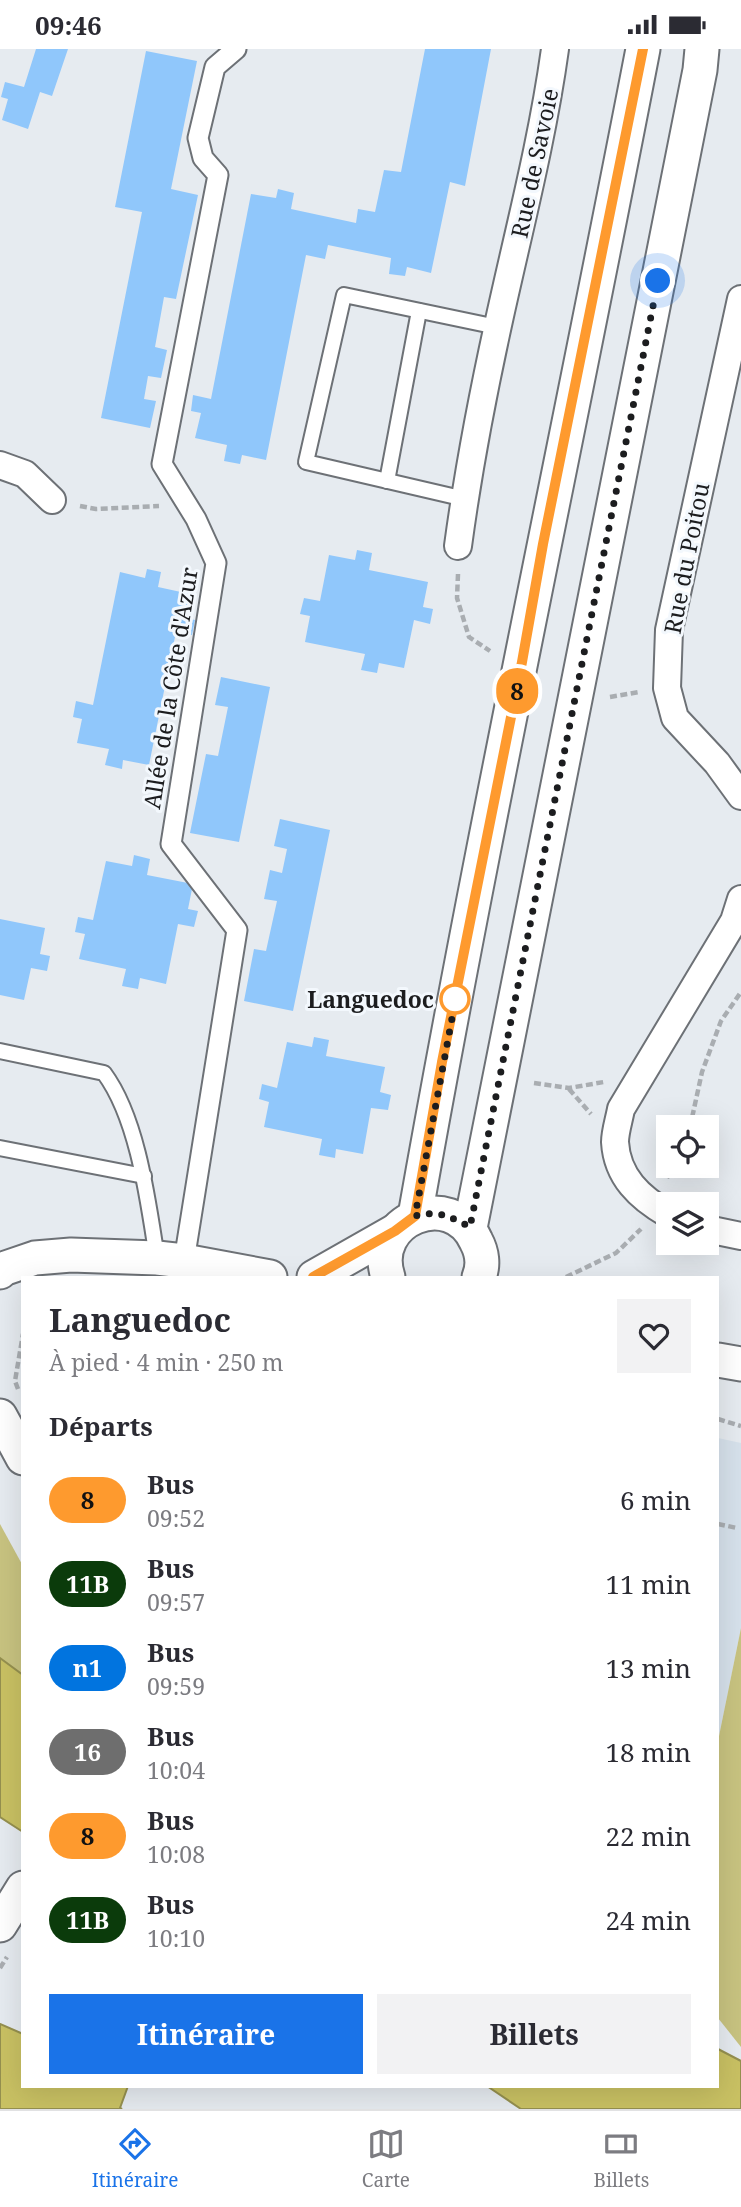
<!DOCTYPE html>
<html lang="fr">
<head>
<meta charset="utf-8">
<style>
	:root { --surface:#fff; --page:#f2f2f3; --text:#2b2b33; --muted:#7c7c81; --line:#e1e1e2; --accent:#1a73e8 }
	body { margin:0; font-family:"Noto Serif",serif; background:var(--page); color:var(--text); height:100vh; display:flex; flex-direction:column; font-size:26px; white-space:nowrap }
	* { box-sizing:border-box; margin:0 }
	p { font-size:23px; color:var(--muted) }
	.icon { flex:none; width:38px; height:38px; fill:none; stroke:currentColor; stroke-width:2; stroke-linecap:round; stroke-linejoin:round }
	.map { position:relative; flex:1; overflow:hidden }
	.sheet { position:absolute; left:21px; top:1227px; width:698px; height:812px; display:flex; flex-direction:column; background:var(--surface); border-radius:0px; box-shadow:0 7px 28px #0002 }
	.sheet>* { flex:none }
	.badge { padding:0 14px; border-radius:23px; font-size:24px; line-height:46px }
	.tools { position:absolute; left:656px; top:1066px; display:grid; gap:14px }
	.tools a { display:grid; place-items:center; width:63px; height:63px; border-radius:0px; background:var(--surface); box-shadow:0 7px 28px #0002; font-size:35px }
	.you { position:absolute; width:35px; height:35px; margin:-18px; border:5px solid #fff; border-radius:50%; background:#1a73e8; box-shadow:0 0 0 10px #1a73e833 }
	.map>.badge { position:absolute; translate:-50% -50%; box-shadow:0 0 0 4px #fff }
	h2 { padding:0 28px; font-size:26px; line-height:63px }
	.round { display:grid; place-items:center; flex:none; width:74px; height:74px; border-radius:0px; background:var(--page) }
	.summary { display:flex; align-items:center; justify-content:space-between; height:119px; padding:0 28px }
	h1 { font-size:33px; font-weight:700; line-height:52px }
	.button { display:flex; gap:14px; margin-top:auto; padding:14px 28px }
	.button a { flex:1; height:80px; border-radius:0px; background:var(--accent); color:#fff; font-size:28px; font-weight:700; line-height:80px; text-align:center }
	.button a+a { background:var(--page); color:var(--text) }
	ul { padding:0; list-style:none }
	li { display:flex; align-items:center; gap:21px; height:84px; padding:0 28px }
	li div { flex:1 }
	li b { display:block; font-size:26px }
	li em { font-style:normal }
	li .badge { min-width:77px; font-weight:700; text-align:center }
	.status { display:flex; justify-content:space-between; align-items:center; height:49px; padding:0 35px; background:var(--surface); direction:ltr }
	.status svg { height:19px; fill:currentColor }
	.tabs { display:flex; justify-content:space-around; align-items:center; height:98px; border-top:2px solid var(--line); background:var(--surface); font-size:19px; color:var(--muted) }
	.tabs a { display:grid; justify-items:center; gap:4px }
	.tabs .selected { color:var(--accent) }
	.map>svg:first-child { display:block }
	.built { fill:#d6e1eb }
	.green { fill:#c8c380 }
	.water { fill:#c9c163; stroke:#95904f; stroke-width:2 }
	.building { fill:#90c7fb }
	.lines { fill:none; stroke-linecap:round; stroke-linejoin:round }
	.service-casing { stroke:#6d7176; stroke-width:18 }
	.pedestrian-casing { stroke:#6d7176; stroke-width:23 }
	.minor-casing { stroke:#6d7176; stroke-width:30 }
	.tertiary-casing { stroke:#6d7176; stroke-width:37 }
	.path { stroke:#a9adb1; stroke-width:4.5; stroke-dasharray:7 3.5; stroke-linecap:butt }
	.service { stroke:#fff; stroke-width:14 }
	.pedestrian { stroke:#fff; stroke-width:19 }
	.minor { stroke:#fff; stroke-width:26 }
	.tertiary { stroke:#fff; stroke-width:33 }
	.line-casing { stroke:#fff; stroke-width:16 }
	.line { stroke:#fe9a2e; stroke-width:10 }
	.walk { stroke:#1c1d1f; stroke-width:7; stroke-dasharray:0 12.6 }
	.stop-dot { fill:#fff; stroke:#fe9a2e; stroke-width:3.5 }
	.labels { text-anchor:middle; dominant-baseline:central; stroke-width:6; stroke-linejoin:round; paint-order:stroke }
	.street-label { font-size:23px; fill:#1c1d1f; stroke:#f3f8fd }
	.stop-label { font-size:23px; font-weight:bold; fill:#1c1d1f; stroke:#f3f8fd; text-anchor:end }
</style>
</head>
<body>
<div class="status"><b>09:46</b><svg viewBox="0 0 49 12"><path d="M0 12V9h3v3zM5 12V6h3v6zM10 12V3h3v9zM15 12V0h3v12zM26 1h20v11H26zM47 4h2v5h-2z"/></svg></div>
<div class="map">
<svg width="741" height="2060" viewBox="0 0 741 2060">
	<rect width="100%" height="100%" fill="#e6ebf0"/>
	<polygon class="built" points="718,1389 741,1394 741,1579 718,1692"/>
	<g class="green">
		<polygon points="0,1475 23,1517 23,1626 0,1609"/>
		<polygon points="741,1579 741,1998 718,1969 718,1692"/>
	</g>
	<g class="water">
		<polygon points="0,1609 23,1626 23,1783 0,1768"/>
		<polygon points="0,1975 23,1985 23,2037 128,2037 120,2059 122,2060 0,2060"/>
		<polygon points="718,2000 741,2012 741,2060 521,2060 487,2037 718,2037"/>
	</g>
	<g class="building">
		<polygon points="36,0 68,0 52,47 40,43 28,80 2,71 8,50 1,48 5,33 24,38"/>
		<polygon points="425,0 491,0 465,137 450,133 431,224 407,218 405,227 389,225 391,209 328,196 325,210 306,206 266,411 242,406 240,415 224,412 227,396 195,389 201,364 191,362 193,346 211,350 251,145 276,149 278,140 294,144 291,160 356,174 358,160 375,163 384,121 401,123"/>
		<polygon points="146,2 197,12 171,140 198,146 176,250 164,248 155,298 167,301 161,329 148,327 144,350 156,352 150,379 101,369 142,163 115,158"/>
		<polygon points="357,501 372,504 369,521 428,533 423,558 433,560 430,575 414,571 404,619 379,614 377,624 361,621 365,605 305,593 310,567 300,565 304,549 320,552 329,506 355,511"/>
		<polygon points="147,520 161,523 158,538 190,545 185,569 195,571 192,586 176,583 149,716 123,711 122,720 105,716 109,700 77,694 82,670 73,668 76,652 93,656 120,523 145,529"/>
		<polygon points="221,628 270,638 239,793 190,784 206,705 218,707 228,658 215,656"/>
		<polygon points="280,770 330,781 293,962 244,952 254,900 266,902 277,852 264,850 270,821 282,824 287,800 274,797"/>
		<polygon points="134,806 150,810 147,826 193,835 188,860 198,862 194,878 178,875 166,935 140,929 138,940 122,937 126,920 79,910 85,885 75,883 78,868 93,871 106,812 132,817"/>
		<polygon points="0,870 45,879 40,905 50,907 47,922 31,919 24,951 0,946"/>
		<polygon points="314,988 329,991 326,1007 385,1018 380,1043 391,1046 388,1061 371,1059 363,1105 336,1100 335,1109 319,1106 322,1090 264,1078 269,1053 259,1050 262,1035 277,1039 287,993 312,998"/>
	</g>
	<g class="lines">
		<defs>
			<g id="service">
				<polyline points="387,432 419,262"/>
				<polyline points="465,450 306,413 344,246 497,278"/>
				<path d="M0,1002L104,1024C138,1070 148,1152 157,1209"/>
				<polyline points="0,1099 144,1127"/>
			</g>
			<polyline id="pedestrian" points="184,1212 237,881 171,795 216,514 196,470 162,415 218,126 203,109 198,89 215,18 236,0"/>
			<g id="minor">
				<polyline points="741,250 669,581 667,639 675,669 717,714 741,747"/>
				<polyline points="0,416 25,425 52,451"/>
				<path d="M458,497C468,423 482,349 498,276C518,184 542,94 555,0"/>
				<path d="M668,1165C640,1149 617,1128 615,1093C615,1083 619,1071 621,1060L734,872L741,850"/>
				<polyline points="707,1180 741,1187"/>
			</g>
			<g id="tertiary">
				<path d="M415,1167C484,777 568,389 643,0"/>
				<polyline points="470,1179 700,21 702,0"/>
				<polyline points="0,1223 3,1220 35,1209 71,1206 157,1209 184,1212 270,1228"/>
				<polyline points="314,1228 395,1182"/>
				<path d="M388,1228C369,1171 451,1137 476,1192C482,1203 484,1216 479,1228"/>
				<polyline points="718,1311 741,1315"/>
				<polyline points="0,1367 23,1409"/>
				<polyline points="0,1876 23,1839"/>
			</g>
		</defs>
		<use href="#service" class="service-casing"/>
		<use href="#pedestrian" class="pedestrian-casing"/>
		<use href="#minor" class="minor-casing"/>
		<use href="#tertiary" class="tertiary-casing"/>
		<g class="path">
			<polyline points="80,457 96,460 159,457"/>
			<polyline points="458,525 457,549 469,588 490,602"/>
			<polyline points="610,648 639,643"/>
			<polyline points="534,1034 569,1039 604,1033"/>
			<polyline points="569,1040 591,1065"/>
			<polyline points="690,1078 702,1023 721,972 741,943"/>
			<polyline points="667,1129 674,1116"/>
			<polyline points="566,1228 616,1204 641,1180"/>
			<polyline points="18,1340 15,1332 23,1285"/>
			<polyline points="718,1370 741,1377"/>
			<polyline points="718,1475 737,1479"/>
			<polyline points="0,1919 7,1908"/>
		</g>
		<use href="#service" class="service"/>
		<use href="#pedestrian" class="pedestrian"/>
		<use href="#minor" class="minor"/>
		<use href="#tertiary" class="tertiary"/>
	</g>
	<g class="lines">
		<defs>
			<polyline id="line" points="313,1228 395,1182 415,1167 442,1013 522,613 543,495 643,0"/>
		</defs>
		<use href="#line" class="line-casing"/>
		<use href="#line" class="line"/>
		<path class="walk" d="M455,950L456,948L415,1167C440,1161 448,1167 470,1178L658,232"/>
	</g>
	<circle class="stop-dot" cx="455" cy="950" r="14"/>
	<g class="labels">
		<g class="street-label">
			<text transform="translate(534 114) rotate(-78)">Rue de Savoie</text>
			<text transform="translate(686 509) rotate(-79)">Rue du Poitou</text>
			<text transform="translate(170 639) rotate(-81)">Allée de la Côte d'Azur</text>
		</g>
		<g class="stop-label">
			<text x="434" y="950">Languedoc</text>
		</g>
	</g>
</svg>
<div class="tools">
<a><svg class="icon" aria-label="locate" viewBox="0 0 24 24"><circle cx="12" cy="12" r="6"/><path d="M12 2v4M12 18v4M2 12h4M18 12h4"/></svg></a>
<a><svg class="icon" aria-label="layers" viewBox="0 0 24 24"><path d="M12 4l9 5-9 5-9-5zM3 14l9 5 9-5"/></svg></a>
</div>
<div class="you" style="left:658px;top:232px"></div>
<b class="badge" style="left:517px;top:642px;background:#fe9a2e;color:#111">8</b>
<section class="sheet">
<div class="summary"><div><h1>Languedoc</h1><p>À pied · 4 min · 250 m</p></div><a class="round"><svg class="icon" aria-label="heart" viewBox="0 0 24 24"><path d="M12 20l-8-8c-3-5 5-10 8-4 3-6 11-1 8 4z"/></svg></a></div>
<h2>Départs</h2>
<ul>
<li><span class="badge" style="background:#fe9a2e;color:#111">8</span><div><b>Bus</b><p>09:52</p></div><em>6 min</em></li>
<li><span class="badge" style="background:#0b3b0b;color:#fff">11B</span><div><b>Bus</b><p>09:57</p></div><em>11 min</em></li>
<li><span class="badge" style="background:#0174df;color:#fff">n1</span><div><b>Bus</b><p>09:59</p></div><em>13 min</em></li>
<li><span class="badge" style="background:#6e6e6e;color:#fff">16</span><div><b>Bus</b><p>10:04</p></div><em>18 min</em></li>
<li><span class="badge" style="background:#fe9a2e;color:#111">8</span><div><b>Bus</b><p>10:08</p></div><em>22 min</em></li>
<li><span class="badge" style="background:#0b3b0b;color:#fff">11B</span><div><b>Bus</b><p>10:10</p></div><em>24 min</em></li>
</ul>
<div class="button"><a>Itinéraire</a><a>Billets</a></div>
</section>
</div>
<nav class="tabs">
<a class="selected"><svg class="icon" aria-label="directions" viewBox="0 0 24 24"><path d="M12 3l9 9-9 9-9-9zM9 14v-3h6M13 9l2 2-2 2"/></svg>Itinéraire</a>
<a><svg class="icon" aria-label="map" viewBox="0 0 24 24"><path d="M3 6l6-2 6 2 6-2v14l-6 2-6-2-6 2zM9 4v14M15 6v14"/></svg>Carte</a>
<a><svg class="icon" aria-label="tickets" viewBox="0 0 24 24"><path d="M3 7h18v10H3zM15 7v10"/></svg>Billets</a>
</nav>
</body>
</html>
